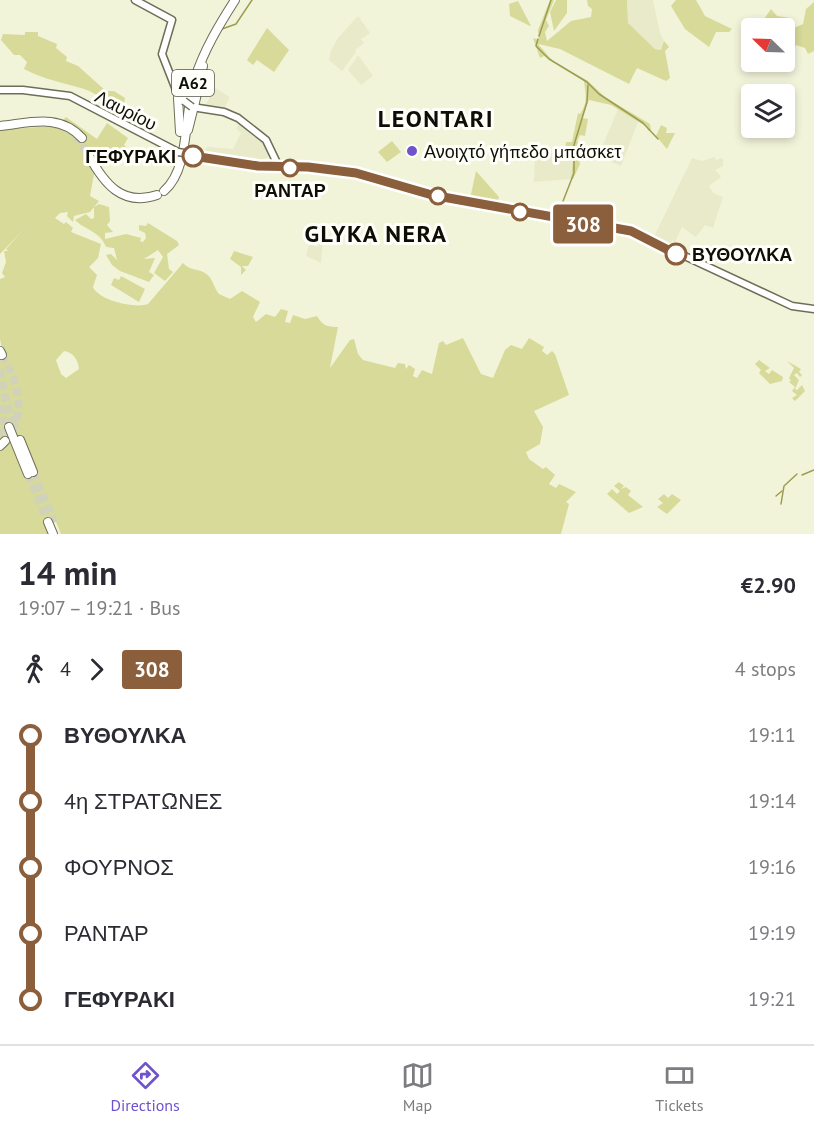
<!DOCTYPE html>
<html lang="en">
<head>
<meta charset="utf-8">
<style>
	:root { --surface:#fff; --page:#f2f2f3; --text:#2b2b33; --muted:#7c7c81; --line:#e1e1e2; --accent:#6f53cc }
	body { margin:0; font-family:"PT Sans",sans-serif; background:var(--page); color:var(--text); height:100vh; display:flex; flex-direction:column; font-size:22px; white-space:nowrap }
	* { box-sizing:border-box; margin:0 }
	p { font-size:20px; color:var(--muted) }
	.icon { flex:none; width:33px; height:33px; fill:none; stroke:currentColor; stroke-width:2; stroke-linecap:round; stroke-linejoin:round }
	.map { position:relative; height:534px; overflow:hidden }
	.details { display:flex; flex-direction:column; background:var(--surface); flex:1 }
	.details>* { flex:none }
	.badge { padding:0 12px; border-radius:4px; font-size:21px; line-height:39px }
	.needle { width:39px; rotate:293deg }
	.buttons { position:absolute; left:741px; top:18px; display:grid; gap:12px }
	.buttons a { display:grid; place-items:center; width:54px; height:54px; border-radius:6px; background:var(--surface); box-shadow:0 3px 9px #0003; font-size:30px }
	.map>.badge { position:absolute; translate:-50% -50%; box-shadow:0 0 0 3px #fff }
	.legs { display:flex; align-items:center; gap:9px; height:66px; padding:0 18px; font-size:20px }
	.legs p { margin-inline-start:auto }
	.headline { display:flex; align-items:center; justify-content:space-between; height:102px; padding:0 18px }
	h1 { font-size:33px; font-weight:800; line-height:45px }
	ul { padding:0 18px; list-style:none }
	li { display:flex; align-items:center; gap:21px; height:66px; font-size:22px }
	li i { display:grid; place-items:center; width:9px; height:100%; margin:0 8px; background:currentColor }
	li i::after { content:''; width:15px; height:15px; margin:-8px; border:4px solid; border-radius:50%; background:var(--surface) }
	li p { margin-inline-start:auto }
	li:first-child i { background:linear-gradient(#0000 50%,currentColor 0) }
	li:last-child i { background:linear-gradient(currentColor 50%,#0000 0) }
	.dock { display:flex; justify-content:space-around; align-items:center; height:84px; border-top:2px solid var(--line); background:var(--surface); font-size:16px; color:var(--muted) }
	.dock a { display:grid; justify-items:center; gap:3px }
	.dock .on { color:var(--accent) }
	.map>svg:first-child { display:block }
	.built { fill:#e9eac9 }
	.green { fill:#d8da99; fill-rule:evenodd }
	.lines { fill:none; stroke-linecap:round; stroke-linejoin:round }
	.stream { stroke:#9c9d51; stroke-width:1.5 }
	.highway-tunnel { stroke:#d0d2ba; stroke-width:8; stroke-dasharray:8 4; stroke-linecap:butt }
	.major-casing { stroke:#6d6e57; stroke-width:9 }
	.highway-casing { stroke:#6d6e57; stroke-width:10 }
	.major { stroke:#fff; stroke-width:6 }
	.highway { stroke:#fff; stroke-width:8 }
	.major-bridge-casing { stroke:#6d6e57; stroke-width:9; stroke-linecap:butt }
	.major-bridge { stroke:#fff; stroke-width:6 }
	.line-1-casing { stroke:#fff; stroke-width:14 }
	.line-1 { stroke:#8b5e3c; stroke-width:9 }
	.poi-dot { fill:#6f53cc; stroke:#fffffa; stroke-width:2 }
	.stop-1-dot { fill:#fff; stroke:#8b5e3c; stroke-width:3 }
	.labels { text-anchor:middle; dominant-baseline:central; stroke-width:6; stroke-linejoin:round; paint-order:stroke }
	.shield { fill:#fffffa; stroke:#56564f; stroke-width:1.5 }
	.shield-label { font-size:16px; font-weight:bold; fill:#0e0e06 }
	.street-label { font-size:18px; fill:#0e0e06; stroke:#fffffa }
	.poi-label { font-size:18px; fill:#0e0e06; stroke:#fffffa; text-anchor:start }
	.stop-label { font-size:18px; font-weight:bold; fill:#0e0e06; stroke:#fffffa; text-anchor:end }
	.district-label { font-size:24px; font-weight:bold; letter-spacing:1.5px; fill:#0e0e06; stroke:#fffffa }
</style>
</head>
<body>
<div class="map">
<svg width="814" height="534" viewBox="0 0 814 534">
	<rect width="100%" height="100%" fill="#f2f4da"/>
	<g class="built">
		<polygon points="653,0 660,33 664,41 661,50 655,49 628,23 627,0"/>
		<polygon points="358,16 370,33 361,39 364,43 355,50 356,52 342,71 329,60 331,51 338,38"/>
		<polygon points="358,55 373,76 361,85 348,70"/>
		<polygon points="215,88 230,97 223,111 204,108"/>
		<polygon points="618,109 638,122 621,166 602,158 600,152"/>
		<polygon points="239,124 261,140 269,156 258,163 203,154 207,147 233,149 241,133 236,129"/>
		<polygon points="574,149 571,179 534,182 535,155 538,152"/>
		<polygon points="714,157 716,160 723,158 723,166 715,170 721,177 709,186 713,193 723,197 713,228 705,225 696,237 682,227 675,242 672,240 669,247 653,239 692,158 702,161"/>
		<polygon points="320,240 323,241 321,263 306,256 309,244 318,247"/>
	</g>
	<g class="green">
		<path d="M550,0H554L546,20L549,26L545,32L547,41L571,21L591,17L592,9L588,6L587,0H627L628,23L655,49L661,50L664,41L669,47L665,51L670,78L666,81L637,68L629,84L560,49L538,44L553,61L588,81L605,97L650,124L651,130L648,131L647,127L611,105L589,100L582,118L588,119L585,136L580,135L577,141L581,143L578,152L580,164L573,179H571L574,149L565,150L566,142H572L578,113L580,114C589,101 585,93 584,81L544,56L540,58L533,38L539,40L538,30Z"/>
		<polygon points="556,0 567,0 567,13 554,31 550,12"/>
		<polygon points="676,0 696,0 705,16 732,29 729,32 716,32 709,47 685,29 671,6"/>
		<polygon points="518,1 531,26 530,26 510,16 509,4"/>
		<polygon points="814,2 814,51 808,54 805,48 796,45 779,72 776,66 779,62 784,62 785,52 795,36 791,33 792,29 803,24 806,9"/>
		<polygon points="771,9 777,16 790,18 789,29 760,25"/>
		<polygon points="267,28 289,50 274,72 257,60 253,65 247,60"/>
		<path d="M25,32H38V36L57,44L56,48L67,57L66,61L78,66L106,91H114L125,98L124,105C109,105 98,94 84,89C64,83 43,79 24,69L27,62L20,55H14L1,40L3,34L25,35Z"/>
		<path d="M66,117L97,139L107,123L128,138L124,145L130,150L124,155V159L103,162L102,155L92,153L87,156L95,169L90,196L99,201L90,212L74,216L73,222L67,216L68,212L60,213L55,218L64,224L66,222L73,228L71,232L101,244L98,258L89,267L97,275L93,287C98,300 135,309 148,304L183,263C190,271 197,268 205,273C214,279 213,287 219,294L230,299L242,291L260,302L253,317L256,322L266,314L275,317L281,309L288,311L285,322L290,323L293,315L305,319L317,316C322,325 327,327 338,327L330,368L350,340L354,339L358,354L363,360L395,368L398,363L405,364L406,369L409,365L415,369L413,376L417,378L422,370L432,374L439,343L443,341L446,345L463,338L481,374L493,378L505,350L511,345L522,349L529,338L544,347L542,351L547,355L552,351L555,354L569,395L534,411L543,427L540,444L526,452L529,459L543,469L546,467L555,475L549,484L556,488L559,484L576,492L566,502L569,504L561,534H61L56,522L50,524V534H0V451L8,442L0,445V359L3,354L0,339V279L5,277L2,273L6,262L4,251H8L6,249L23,230L0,254V130L52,126L71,134L73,132L62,121ZM64,351C73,352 78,360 79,369L66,378L61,374L56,360Z"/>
		<polygon points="661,125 667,128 666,133 675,133 667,149 656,136"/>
		<polygon points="392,141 401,152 387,162 378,152"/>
		<polygon points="476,171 499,197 497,203 470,199"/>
		<path d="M99,204L109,207L110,221L107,225L113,232L105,233V239L126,234L141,238L140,241L143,242L146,238L145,233L139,230V225L146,226L148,223L177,241L179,245L167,254L169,269L173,272L165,281L154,273L163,257L158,250L144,259L155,258L149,272L154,275L149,282L120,271L112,265L106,255L111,254L117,260L114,248L106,247C100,231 83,229 75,220L86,214L91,219L94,218V207Z"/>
		<polygon points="234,251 253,257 248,266 242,266 246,270 241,275 241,267 230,259"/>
		<polygon points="121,276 145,289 139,302 111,285 114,278 119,280"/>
		<polygon points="759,360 770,368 765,371 769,374 772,370 783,377 782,381 770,384 759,373 761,370 755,364"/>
		<polygon points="787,361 801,369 799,372 802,375 800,377 797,373 794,375 799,380 795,389 797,390 802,385 805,391 795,401 792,398 797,395 792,391 795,387 789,382 791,381 789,378 794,368"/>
		<polygon points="619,482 624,486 621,489 626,487 631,491 628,495 643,507 629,513 607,494 612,489 617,494 620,491 614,486"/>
		<polygon points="664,494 668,498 672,494 681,500 667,514 657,507 663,503 658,499"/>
	</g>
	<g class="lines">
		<g class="stream">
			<polyline points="222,29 236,24 252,0"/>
			<polyline points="539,36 551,0"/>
			<polyline points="538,39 536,46 549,59 587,82 599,94 643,123 658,139"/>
			<polyline points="558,214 574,173 574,145 587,102 588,85"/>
			<polyline points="802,475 814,470"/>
			<polyline points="776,496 782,491"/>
			<polyline points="781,504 784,486 797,474"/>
		</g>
		<g class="highway-tunnel">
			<polyline points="76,135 89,156"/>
			<path d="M2,355C18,383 28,414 5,441"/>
			<polyline points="0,370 6,403 15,427"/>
			<polyline points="0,405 3,424 0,436"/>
			<polyline points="33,472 54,522"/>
			<polyline points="28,474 48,522"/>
		</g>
		<defs>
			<g id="major">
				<polyline points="135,0 172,20 162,54 180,100"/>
				<polyline points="0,90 23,90 70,96 178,152"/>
				<polyline points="192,107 224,112 238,118 266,140 277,163 282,166"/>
				<polyline points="184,155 255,166 308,167 344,171 432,195 631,231 792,306 814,309"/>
			</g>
			<g id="highway">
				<polyline points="178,98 180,132"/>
				<polyline points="182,100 191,76"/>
				<polyline points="194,107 203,66"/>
				<path d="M0,126C30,123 59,113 82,138"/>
				<polyline points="188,130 193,110"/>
				<path d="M89,156C104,183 122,207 157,195"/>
				<path d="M164,191C191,168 183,113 195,78C204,50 219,25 235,0"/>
				<polyline points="0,351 2,355"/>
				<polyline points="9,427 28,474"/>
				<polyline points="20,440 33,472"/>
				<polyline points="0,446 5,441"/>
				<polyline points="48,522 53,534"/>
			</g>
		</defs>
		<use href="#major" class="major-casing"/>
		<use href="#highway" class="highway-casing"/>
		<use href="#major" class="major"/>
		<use href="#highway" class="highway"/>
		<defs>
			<g id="major-bridge">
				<polyline points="184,101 192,107"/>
				<polyline points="178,152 184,153"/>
			</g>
		</defs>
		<use href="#major-bridge" class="major-bridge-casing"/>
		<use href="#major-bridge" class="major-bridge"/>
	</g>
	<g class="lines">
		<defs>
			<polyline id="line-1" points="193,156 258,166 308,167 356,173 432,195 631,231 676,254"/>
		</defs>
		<use href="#line-1" class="line-1-casing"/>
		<use href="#line-1" class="line-1"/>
	</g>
	<circle class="poi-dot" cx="412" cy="151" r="6"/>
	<g class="stop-1-dot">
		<circle cx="193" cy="156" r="10"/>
		<circle cx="290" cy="168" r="8"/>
		<circle cx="438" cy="196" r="8"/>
		<circle cx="520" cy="212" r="8"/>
		<circle cx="676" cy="254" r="10"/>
	</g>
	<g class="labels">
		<rect class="shield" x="172" y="70" width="42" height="26" rx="4.5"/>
		<g class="shield-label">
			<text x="193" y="83">Α62</text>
		</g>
		<g class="street-label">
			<text transform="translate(126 110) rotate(27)">Λαυρίου</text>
		</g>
		<g class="poi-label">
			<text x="424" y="151">Ανοιχτό γήπεδο μπάσκετ</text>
		</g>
		<g class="stop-label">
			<text x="176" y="156">ΓΕΦΥΡΑΚΙ</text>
			<text x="290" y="190" text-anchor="middle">ΡΑΝΤΑΡ</text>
			<text x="692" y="254" text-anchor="start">ΒΥΘΟΥΛΚΑ</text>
		</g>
		<g class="district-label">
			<text x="436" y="118">LEONTARI</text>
			<text x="376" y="233">GLYKA NERA</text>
		</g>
	</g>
</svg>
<div class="buttons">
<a><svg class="needle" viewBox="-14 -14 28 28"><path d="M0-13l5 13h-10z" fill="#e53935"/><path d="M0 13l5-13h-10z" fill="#7c7c81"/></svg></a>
<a><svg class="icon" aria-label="layers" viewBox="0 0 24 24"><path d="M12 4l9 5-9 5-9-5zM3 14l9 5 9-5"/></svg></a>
</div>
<b class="badge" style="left:583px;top:224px;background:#8b5e3c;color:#fff">308</b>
</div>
<section class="details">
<div class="headline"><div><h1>14 min</h1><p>19:07 – 19:21 · Bus</p></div><b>€2.90</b></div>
<div class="legs"><svg class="icon" aria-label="walk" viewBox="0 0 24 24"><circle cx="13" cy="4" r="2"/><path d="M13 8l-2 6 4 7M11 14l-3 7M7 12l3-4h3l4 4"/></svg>4<svg class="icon" aria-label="forward" viewBox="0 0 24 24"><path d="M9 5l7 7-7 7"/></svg><b class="badge" style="background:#8b5e3c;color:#fff">308</b><p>4 stops</p></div>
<ul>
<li><i style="color:#8b5e3c"></i><b>ΒΥΘΟΥΛΚΑ</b><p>19:11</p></li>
<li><i style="color:#8b5e3c"></i><span>4η ΣΤΡΑΤΏΝΕΣ</span><p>19:14</p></li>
<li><i style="color:#8b5e3c"></i><span>ΦΟΥΡΝΟΣ</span><p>19:16</p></li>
<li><i style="color:#8b5e3c"></i><span>ΡΑΝΤΑΡ</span><p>19:19</p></li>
<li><i style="color:#8b5e3c"></i><b>ΓΕΦΥΡΑΚΙ</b><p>19:21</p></li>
</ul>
</section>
<nav class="dock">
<a class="on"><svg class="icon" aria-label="directions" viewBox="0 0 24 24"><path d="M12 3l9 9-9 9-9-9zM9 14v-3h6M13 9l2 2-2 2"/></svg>Directions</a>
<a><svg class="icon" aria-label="map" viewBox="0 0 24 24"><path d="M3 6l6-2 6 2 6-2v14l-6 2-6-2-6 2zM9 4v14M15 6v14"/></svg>Map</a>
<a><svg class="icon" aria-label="tickets" viewBox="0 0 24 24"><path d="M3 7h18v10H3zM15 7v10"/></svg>Tickets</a>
</nav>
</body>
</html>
